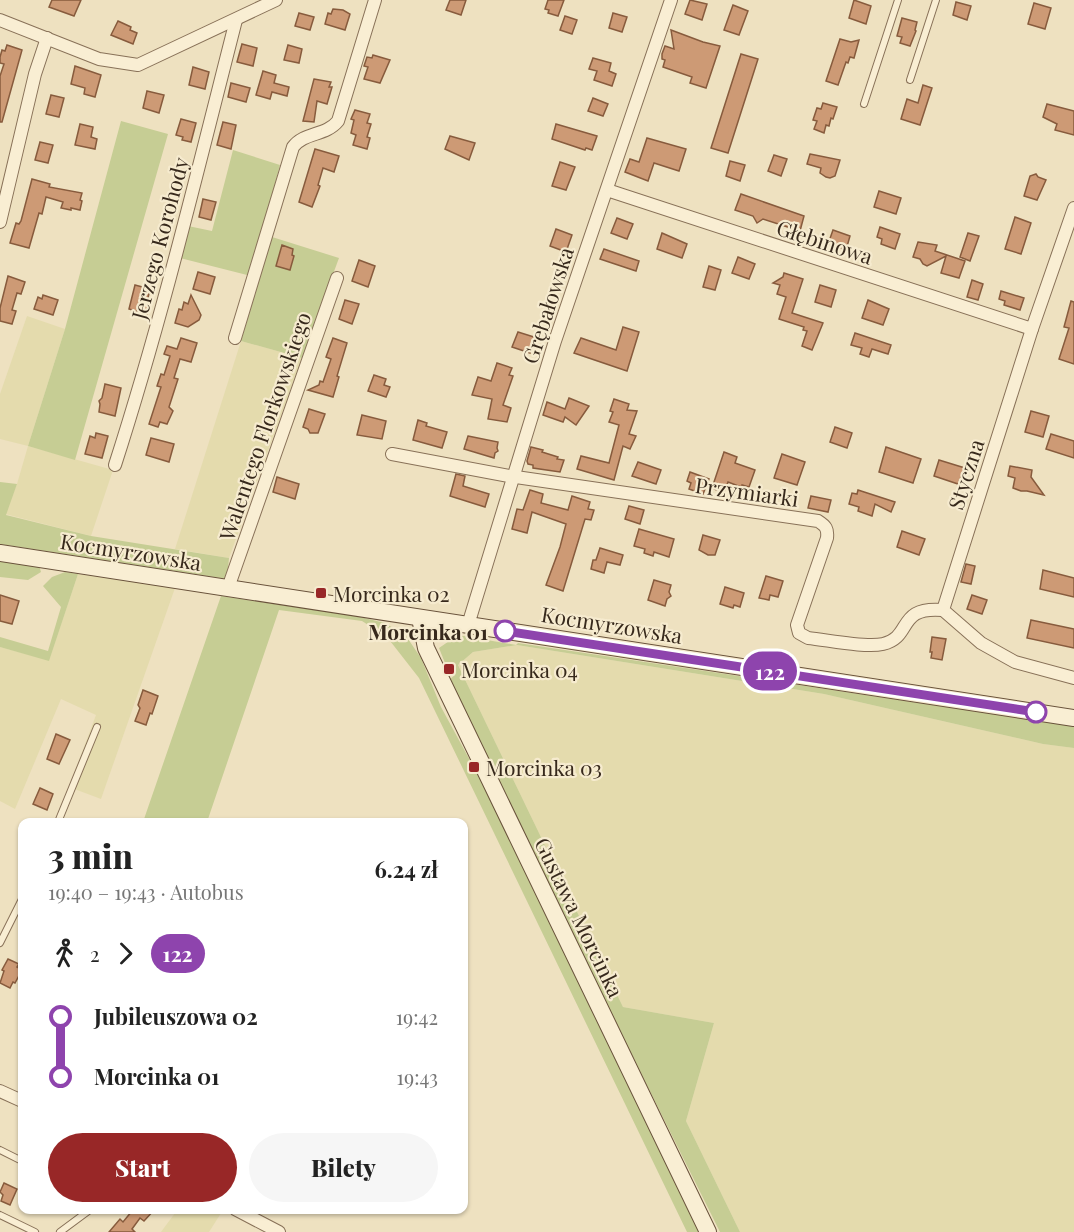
<!DOCTYPE html>
<html lang="pl">
<head>
<meta charset="utf-8">
<style>
	:root { --surface:#fff; --page:#f6f6f6; --text:#222; --muted:#767676; --accent:#982727 }
	body { margin:0; font-family:"Playfair Display",serif; background:var(--page); color:var(--text); height:100vh; display:flex; flex-direction:column; font-size:22px; white-space:nowrap }
	* { box-sizing:border-box; margin:0 }
	p { font-size:20px; color:var(--muted) }
	.icon { flex:none; width:33px; height:33px; fill:none; stroke:currentColor; stroke-width:2; stroke-linecap:round; stroke-linejoin:round }
	.map { position:relative; flex:1; overflow:hidden }
	.panel { position:absolute; left:18px; top:818px; width:450px; height:396px; display:flex; flex-direction:column; background:var(--surface); border-radius:12px; box-shadow:0 2px 4px #0004 }
	.panel>* { flex:none }
	.badge { padding:0 12px; border-radius:20px; font-size:21px; line-height:39px }
	.map>.badge { position:absolute; translate:-50% -50%; box-shadow:0 0 0 3px #fff }
	.legs { display:flex; align-items:center; gap:9px; height:66px; padding:0 30px; font-size:20px }
	.legs p { margin-inline-start:auto }
	.headline { display:flex; align-items:center; justify-content:space-between; height:102px; padding:0 30px }
	h1 { font-size:33px; font-weight:800; line-height:45px }
	.cta { display:flex; gap:12px; margin-top:auto; padding:12px 30px }
	.cta a { flex:1; height:69px; border-radius:36px; background:var(--accent); color:#fff; font-size:24px; font-weight:800; line-height:69px; text-align:center }
	.cta a+a { background:var(--page); color:var(--text) }
	ul { padding:0 30px; list-style:none }
	li { display:flex; align-items:center; gap:21px; height:60px; font-size:22px }
	li i { display:grid; place-items:center; width:9px; height:100%; margin:0 8px; background:currentColor }
	li i::after { content:''; width:15px; height:15px; margin:-8px; border:4px solid; border-radius:50%; background:var(--surface) }
	li p { margin-inline-start:auto }
	li:first-child i { background:linear-gradient(#0000 50%,currentColor 0) }
	li:last-child i { background:linear-gradient(currentColor 50%,#0000 0) }
	.map>svg:first-child { display:block }
	.farmland { fill:#e4dbad }
	.green { fill:#c6cd94 }
	.building { fill:#cd9a75; stroke:#875b3d; stroke-width:1.5 }
	.lines { fill:none; stroke-linecap:round; stroke-linejoin:round }
	.lane-casing { stroke:#887158; stroke-width:8 }
	.street-casing { stroke:#887158; stroke-width:14 }
	.secondary-casing { stroke:#69523b; stroke-width:18 }
	.lane { stroke:#f9eed3; stroke-width:6 }
	.street { stroke:#f9eed3; stroke-width:12 }
	.secondary { stroke:#f9eed3; stroke-width:16 }
	.line-1-casing { stroke:#fff; stroke-width:14 }
	.line-1 { stroke:#8e44ad; stroke-width:9 }
	.poi-dot { fill:#982727; stroke:#f6ebcf; stroke-width:2 }
	.stop-1-dot { fill:#fff; stroke:#8e44ad; stroke-width:3 }
	.labels { text-anchor:middle; dominant-baseline:central; stroke-width:4.5; stroke-linejoin:round; paint-order:stroke }
	.street-label { font-size:21px; fill:#37291c; stroke:#f6ebcf }
	.poi-label { font-size:21px; fill:#37291c; stroke:#f6ebcf; text-anchor:start }
	.stop-label { font-size:21px; font-weight:bold; fill:#37291c; stroke:#f6ebcf; text-anchor:end }
</style>
</head>
<body>
<div class="map">
<svg width="1074" height="1232" viewBox="0 0 1074 1232">
	<rect width="100%" height="100%" fill="#eee1c0"/>
	<g class="farmland">
		<polygon points="27,316 65,329 28,446 113,470 91,536 5,514 17,484 28,446 0,439 0,394"/>
		<polygon points="241,341 302,358 229,558 175,549"/>
		<polygon points="78,574 175,588 101,799 69,787 96,715 61,699 15,809 0,801 0,647 49,660"/>
		<polygon points="517,645 824,694 1043,744 1074,748 1074,1232 740,1232 686,1121 714,1023 623,1007 458,665 473,652"/>
		<polygon points="178,1209 222,1209 223,1210 209,1232 161,1232"/>
	</g>
	<g class="green">
		<polygon points="121,121 168,134 75,460 28,446 65,329"/>
		<polygon points="233,150 280,165 251,276 180,258 188,226 212,231"/>
		<polygon points="272,237 339,258 302,358 241,341"/>
		<polygon points="0,482 17,484 6,515 91,536 229,558 227,579 0,544"/>
		<polygon points="0,560 39,565 41,572 28,580 0,577"/>
		<polygon points="65,572 78,574 49,661 0,647 0,637 48,651 61,607 43,586 52,577"/>
		<polygon points="221,596 356,616 385,623 406,636 421,658 441,707 485,788 701,1232 687,1232 419,678 387,637 362,621 279,610 207,822 143,822"/>
		<polygon points="458,635 516,645 518,643 1074,726 1074,748 1043,744 824,694 517,645 473,652 458,665 623,1007 714,1023 686,1121 740,1232 720,1232 606,1003 450,679 455,675 448,662 445,663 439,648"/>
	</g>
	<g class="building">
		<polygon points="52,0 81,0 74,16 49,7"/>
		<polygon points="450,0 466,0 461,15 446,10"/>
		<polygon points="548,0 564,0 558,16 548,13 549,10 545,9"/>
		<polygon points="690,0 707,4 702,20 685,14"/>
		<polygon points="854,0 871,6 866,24 849,18"/>
		<polygon points="956,2 971,6 967,20 953,15"/>
		<polygon points="1034,3 1051,8 1045,29 1028,24"/>
		<polygon points="733,5 748,11 739,35 724,30"/>
		<polygon points="333,9 343,10 350,14 345,30 325,24 328,13 331,14"/>
		<polygon points="299,13 314,17 310,30 295,26"/>
		<polygon points="613,13 627,17 622,32 609,28"/>
		<polygon points="565,16 577,20 572,34 560,30"/>
		<polygon points="902,18 917,22 915,30 916,31 910,46 900,43 902,37 897,36"/>
		<polygon points="118,21 131,27 130,30 137,33 133,44 111,35"/>
		<polygon points="671,30 703,42 720,46 706,88 690,83 692,77 663,67 665,60 662,59 662,54 665,46 674,49"/>
		<polygon points="840,39 851,42 859,40 854,58 850,57 848,63 846,62 838,85 826,81"/>
		<polygon points="242,44 257,48 253,66 237,62"/>
		<polygon points="7,45 22,50 2,122 0,122 0,76 4,64 0,63 0,57 2,50 5,51"/>
		<polygon points="288,45 302,49 299,63 284,60"/>
		<polygon points="741,54 758,59 728,153 711,148"/>
		<polygon points="373,55 390,60 380,83 364,79 368,67 364,66 367,57 372,58"/>
		<polygon points="593,58 611,63 609,71 616,74 612,86 594,80 597,71 589,69"/>
		<polygon points="75,66 101,75 95,97 84,94 85,88 71,84"/>
		<polygon points="193,67 209,72 205,89 189,85"/>
		<polygon points="263,71 276,75 274,83 289,87 287,96 272,92 270,99 256,95"/>
		<polygon points="314,79 331,82 329,87 332,87 327,104 317,101 314,122 303,121"/>
		<polygon points="231,83 250,88 246,102 228,97"/>
		<polygon points="923,85 932,88 920,125 901,119 907,99 918,103"/>
		<polygon points="147,91 164,95 159,113 143,108"/>
		<polygon points="51,95 64,98 59,117 46,114"/>
		<polygon points="593,98 608,104 603,116 588,111"/>
		<polygon points="823,103 837,107 833,119 831,118 829,126 826,125 824,133 814,129 817,121 813,120 817,108 821,109"/>
		<polygon points="1047,104 1074,111 1074,135 1055,130 1057,124 1043,117"/>
		<polygon points="355,110 370,114 367,123 371,124 367,137 370,138 367,149 353,145 356,135 351,133 354,120 351,119"/>
		<polygon points="181,119 196,123 191,142 182,140 183,137 176,135"/>
		<polygon points="223,122 236,125 231,149 217,145"/>
		<polygon points="80,124 93,127 91,137 97,139 95,149 75,145"/>
		<polygon points="556,124 597,136 592,150 586,148 585,150 552,139"/>
		<polygon points="450,136 475,143 469,160 445,149"/>
		<polygon points="647,138 686,149 679,171 654,163 648,181 625,172 630,159 639,162"/>
		<polygon points="40,142 53,145 48,163 35,160"/>
		<polygon points="315,149 339,156 334,172 323,168 318,185 320,186 312,207 299,202"/>
		<polygon points="810,154 840,160 835,176 830,178 826,177 820,173 821,168 807,164"/>
		<polygon points="774,155 787,159 781,176 768,171"/>
		<polygon points="730,161 745,165 740,181 726,176"/>
		<polygon points="560,162 575,167 566,190 552,186"/>
		<polygon points="1036,174 1038,177 1046,180 1037,200 1024,196 1030,176"/>
		<polygon points="32,179 50,184 49,187 82,193 80,200 82,201 80,210 71,208 71,210 61,208 63,202 46,197 42,214 39,213 29,248 10,243 16,223 19,224 21,221"/>
		<polygon points="879,191 901,198 896,214 874,207"/>
		<polygon points="741,194 804,216 800,231 763,219 757,223 753,216 735,210"/>
		<polygon points="203,199 216,202 211,220 199,217"/>
		<polygon points="1015,217 1031,223 1021,254 1005,249"/>
		<polygon points="617,218 633,224 627,239 611,233"/>
		<polygon points="880,227 900,234 895,249 881,244 882,239 877,237"/>
		<polygon points="556,229 572,235 566,252 550,246"/>
		<polygon points="833,230 850,236 846,250 828,244"/>
		<polygon points="662,233 687,244 682,258 657,249"/>
		<polygon points="968,233 979,236 970,261 960,257"/>
		<polygon points="918,242 937,245 935,251 965,261 959,278 941,273 946,256 927,266 923,264 920,259 913,257"/>
		<polygon points="282,245 293,249 292,255 294,256 290,270 276,266"/>
		<polygon points="604,249 639,261 636,271 600,259"/>
		<polygon points="738,257 755,264 749,279 732,273"/>
		<polygon points="359,260 375,266 368,287 352,281"/>
		<polygon points="709,266 721,270 715,290 703,287"/>
		<polygon points="198,272 215,277 210,294 193,289"/>
		<polygon points="784,273 803,279 792,313 823,323 812,350 802,346 807,331 803,330 804,327 779,319 786,297 777,294 780,285 773,283 783,277"/>
		<polygon points="8,276 25,282 21,294 17,293 12,310 16,311 12,324 0,321 0,308"/>
		<polygon points="972,280 983,284 978,300 967,297"/>
		<polygon points="135,285 150,289 147,302 150,302 147,314 129,309"/>
		<polygon points="820,285 836,290 831,307 815,302"/>
		<polygon points="1001,291 1024,298 1020,310 1004,305 1005,301 999,299"/>
		<polygon points="43,295 58,300 53,315 34,309 38,297 42,299"/>
		<polygon points="191,295 201,315 199,320 188,327 175,323 179,309 182,310 184,302 188,304"/>
		<polygon points="345,300 359,304 352,324 339,319"/>
		<polygon points="868,300 889,309 883,325 862,318"/>
		<polygon points="1071,301 1074,302 1074,364 1059,359 1069,328 1064,327"/>
		<polygon points="623,327 639,332 627,371 574,353 581,338 616,350"/>
		<polygon points="518,332 534,337 530,353 512,347"/>
		<polygon points="855,333 891,345 888,354 872,349 869,357 860,354 862,348 851,345"/>
		<polygon points="181,338 197,343 191,362 180,359 174,378 178,379 169,407 173,411 167,424 160,422 158,427 149,424 161,387 157,386 161,374 164,375 170,356 164,354 167,346 177,349"/>
		<polygon points="333,338 347,343 337,376 339,377 333,397 308,390 319,385 320,381 323,382 331,359 326,357"/>
		<polygon points="497,363 512,368 509,375 513,376 503,405 511,408 507,422 488,419 492,399 472,395 478,377 491,381"/>
		<polygon points="374,375 386,379 384,385 390,387 386,397 368,391"/>
		<polygon points="105,384 121,388 115,416 99,412 100,404 99,401 102,398"/>
		<polygon points="569,398 589,406 576,425 565,417 563,422 543,415 547,402 565,409"/>
		<polygon points="614,399 629,404 627,410 637,411 629,434 636,436 630,449 623,446 614,480 577,469 581,456 609,463 619,425 609,422 613,412 610,411"/>
		<polygon points="309,409 325,414 318,433 310,433 308,429 303,427"/>
		<polygon points="1031,411 1049,416 1043,437 1025,432"/>
		<polygon points="362,415 386,421 382,439 357,435"/>
		<polygon points="418,420 427,423 426,426 447,432 442,448 413,440"/>
		<polygon points="835,427 852,433 847,448 830,442"/>
		<polygon points="96,433 108,436 102,458 85,454 90,436 95,438"/>
		<polygon points="1051,434 1074,441 1074,458 1046,449"/>
		<polygon points="468,436 498,442 497,448 498,451 495,453 494,458 464,449"/>
		<polygon points="151,438 174,444 169,462 146,455"/>
		<polygon points="531,447 543,450 542,452 558,457 557,459 564,460 560,472 533,468 533,465 528,464 527,461"/>
		<polygon points="886,447 921,459 913,483 879,472"/>
		<polygon points="724,452 737,457 735,463 755,470 749,487 742,485 741,487 728,482 724,493 712,488"/>
		<polygon points="782,454 805,462 797,485 774,478"/>
		<polygon points="939,460 965,468 958,484 934,476"/>
		<polygon points="638,462 661,470 656,484 632,476"/>
		<polygon points="1010,466 1032,470 1031,477 1044,495 1027,491 1021,491 1013,488 1015,478 1008,476"/>
		<polygon points="690,472 709,479 703,494 689,489 691,483 687,481"/>
		<polygon points="456,474 465,476 463,486 489,494 485,507 450,496"/>
		<polygon points="277,477 299,484 295,499 273,492"/>
		<polygon points="530,490 543,494 541,503 568,510 572,496 590,502 588,509 594,510 591,520 585,519 563,591 546,585 560,547 566,524 532,512 527,533 512,529 517,509 523,510"/>
		<polygon points="858,490 895,502 891,512 875,504 872,516 858,511 859,507 849,504 852,493 857,494"/>
		<polygon points="811,496 831,500 828,512 808,508"/>
		<polygon points="629,506 644,510 640,524 625,519"/>
		<polygon points="639,529 674,539 669,557 654,552 653,556 644,553 645,549 634,546"/>
		<polygon points="902,531 925,539 919,555 897,547"/>
		<polygon points="703,535 720,540 715,555 708,555 699,550"/>
		<polygon points="600,548 623,555 620,565 607,562 604,573 591,569 593,560 596,560"/>
		<polygon points="966,564 975,566 971,584 961,582"/>
		<polygon points="1043,570 1074,578 1074,597 1040,589"/>
		<polygon points="766,576 783,581 778,597 770,595 769,600 759,598"/>
		<polygon points="654,580 671,585 669,592 671,596 667,599 665,606 648,600"/>
		<polygon points="725,587 744,593 740,607 734,605 733,608 720,604"/>
		<polygon points="0,595 19,601 12,624 0,621"/>
		<polygon points="972,595 987,600 982,614 967,609"/>
		<polygon points="1031,620 1074,629 1074,648 1027,638"/>
		<polygon points="932,637 946,639 942,660 931,658 932,652 930,652"/>
		<polygon points="143,690 158,696 152,714 150,713 146,725 135,721 140,708 138,705"/>
		<polygon points="56,734 70,740 59,764 47,759"/>
		<polygon points="40,788 53,794 47,810 33,804"/>
		<polygon points="8,959 19,964 17,967 22,970 15,983 13,982 10,988 0,983 4,971 2,970"/>
		<polygon points="4,1183 17,1189 10,1205 1,1201 3,1195 0,1192"/>
		<polygon points="130,1209 155,1209 144,1221 140,1218 132,1229 135,1232 109,1232 120,1219 123,1222 132,1211"/>
	</g>
	<g class="lines">
		<defs>
			<g id="lane">
				<polyline points="910,80 936,0"/>
				<polyline points="864,104 898,0"/>
				<polyline points="58,822 97,727"/>
				<polyline points="0,943 22,899"/>
				<polyline points="0,1150 22,1161"/>
				<polyline points="0,1215 35,1232"/>
				<polyline points="60,1232 91,1209"/>
			</g>
			<g id="street">
				<polyline points="0,20 99,59 138,65 276,0"/>
				<polyline points="607,190 1032,329"/>
				<polyline points="1074,208 1032,329 943,610 981,643 1015,662 1074,678"/>
				<polyline points="0,222 35,74 47,38"/>
				<path d="M235,338L293,147C304,132 326,136 338,121L375,0"/>
				<path d="M392,454L509,476L818,521C826,526 828,529 827,538L797,625L799,633L808,638C828,640 865,648 883,644C913,637 896,606 943,610"/>
				<path d="M115,465C162,319 198,169 236,20"/>
				<polyline points="228,588 337,278"/>
				<polyline points="468,625 555,341 671,0"/>
				<polyline points="0,1091 22,1101"/>
				<polyline points="235,1209 279,1232"/>
			</g>
			<g id="secondary">
				<polyline points="0,553 1074,718"/>
				<polyline points="420,618 426,648 708,1232"/>
			</g>
		</defs>
		<use href="#lane" class="lane-casing"/>
		<use href="#street" class="street-casing"/>
		<use href="#secondary" class="secondary-casing"/>
		<use href="#lane" class="lane"/>
		<use href="#street" class="street"/>
		<use href="#secondary" class="secondary"/>
	</g>
	<g class="lines">
		<defs>
			<polyline id="line-1" points="505,631 1036,712"/>
		</defs>
		<use href="#line-1" class="line-1-casing"/>
		<use href="#line-1" class="line-1"/>
	</g>
	<g class="poi-dot">
		<rect x="315" y="587" width="12" height="12" rx="3"/>
		<rect x="443" y="663" width="12" height="12" rx="3"/>
		<rect x="468" y="761" width="12" height="12" rx="3"/>
	</g>
	<g class="stop-1-dot">
		<circle cx="505" cy="631" r="10"/>
		<circle cx="1036" cy="712" r="10"/>
	</g>
	<g class="labels">
		<g class="street-label">
			<text transform="translate(159 238) rotate(-75)">Jerzego Korohody</text>
			<text transform="translate(825 241) rotate(18)">Głębinowa</text>
			<text transform="translate(547 305) rotate(-72)">Grębałowska</text>
			<text transform="translate(264 426) rotate(-71)">Walentego Florkowskiego</text>
			<text transform="translate(965 474) rotate(-72)">Styczna</text>
			<text transform="translate(747 491) rotate(8)">Przymiarki</text>
			<text transform="translate(131 551) rotate(9)">Kocmyrzowska</text>
			<text transform="translate(612 624) rotate(9)">Kocmyrzowska</text>
			<text transform="translate(580 917) rotate(64)">Gustawa Morcinka</text>
		</g>
		<g class="poi-label">
			<text x="333" y="593">Morcinka 02</text>
			<text x="461" y="669">Morcinka 04</text>
			<text x="486" y="767">Morcinka 03</text>
		</g>
		<g class="stop-label">
			<text x="488" y="631">Morcinka 01</text>
		</g>
	</g>
</svg>
<b class="badge" style="left:770px;top:671px;background:#8e44ad;color:#fff">122</b>
<section class="panel">
<div class="headline"><div><h1>3 min</h1><p>19:40 – 19:43 · Autobus</p></div><b>6.24 zł</b></div>
<div class="legs"><svg class="icon" aria-label="walk" viewBox="0 0 24 24"><circle cx="13" cy="4" r="2"/><path d="M13 8l-2 6 4 7M11 14l-3 7M7 12l3-4h3l4 4"/></svg>2<svg class="icon" aria-label="forward" viewBox="0 0 24 24"><path d="M9 5l7 7-7 7"/></svg><b class="badge" style="background:#8e44ad;color:#fff">122</b></div>
<ul>
<li><i style="color:#8e44ad"></i><b>Jubileuszowa 02</b><p>19:42</p></li>
<li><i style="color:#8e44ad"></i><b>Morcinka 01</b><p>19:43</p></li>
</ul>
<div class="cta"><a>Start</a><a>Bilety</a></div>
</section>
</div>
</body>
</html>
